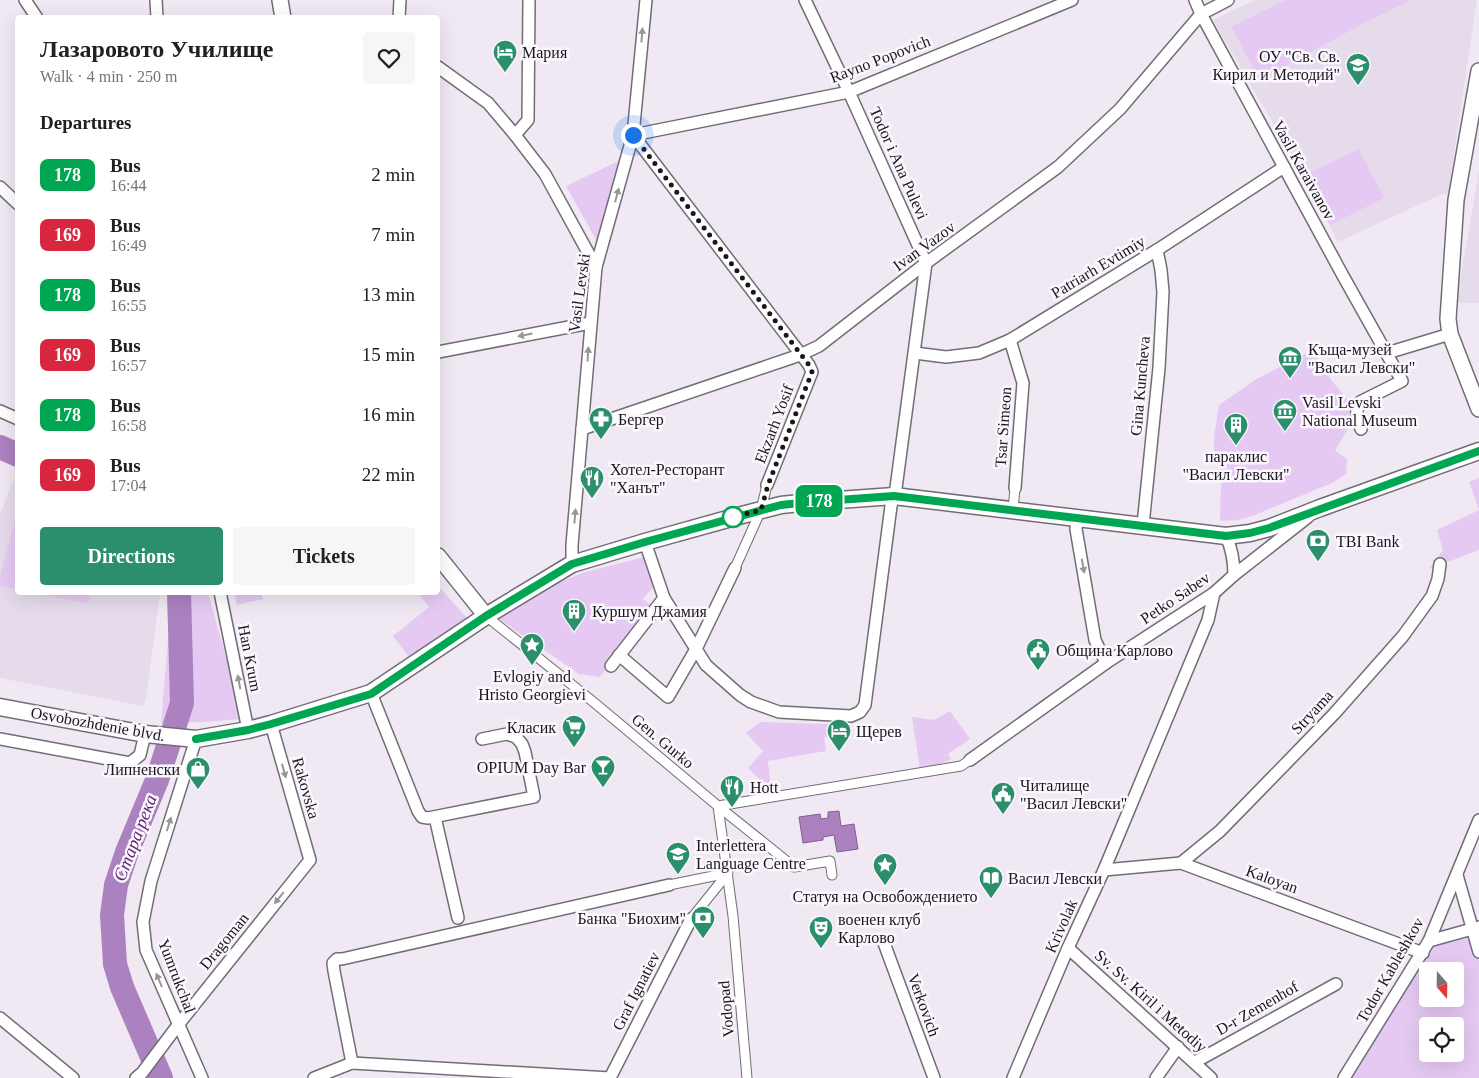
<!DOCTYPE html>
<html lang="en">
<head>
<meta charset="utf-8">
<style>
	:root { --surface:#fff; --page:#f6f6f6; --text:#202124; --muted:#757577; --accent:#2a8f6a }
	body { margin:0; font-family:Georgia,serif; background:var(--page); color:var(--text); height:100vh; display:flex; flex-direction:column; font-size:19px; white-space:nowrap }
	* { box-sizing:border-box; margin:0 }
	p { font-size:16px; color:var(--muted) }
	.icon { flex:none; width:28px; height:28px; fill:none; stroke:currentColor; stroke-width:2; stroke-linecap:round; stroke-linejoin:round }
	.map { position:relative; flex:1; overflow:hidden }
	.panel { position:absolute; left:15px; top:15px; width:425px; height:580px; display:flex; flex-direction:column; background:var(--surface); border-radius:5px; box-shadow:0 5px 20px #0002 }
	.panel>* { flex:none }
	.badge { padding:0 10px; border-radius:8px; font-size:18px; line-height:32px }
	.needle { width:32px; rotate:160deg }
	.buttons { position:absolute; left:1419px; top:962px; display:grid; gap:10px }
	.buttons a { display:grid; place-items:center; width:45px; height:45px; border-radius:5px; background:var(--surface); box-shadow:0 5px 20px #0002; font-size:25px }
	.you { position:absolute; width:25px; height:25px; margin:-12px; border:4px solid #fff; border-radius:50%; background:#1a73e8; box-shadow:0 0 0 8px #1a73e833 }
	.map>.badge { position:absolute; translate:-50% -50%; box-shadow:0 0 0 2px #fff }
	h2 { padding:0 25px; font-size:19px; line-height:45px }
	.round { display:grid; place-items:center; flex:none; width:52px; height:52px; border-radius:5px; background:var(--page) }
	.headline { display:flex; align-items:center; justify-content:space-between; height:85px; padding:0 25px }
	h1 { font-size:24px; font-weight:700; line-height:38px }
	.button { display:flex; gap:10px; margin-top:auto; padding:10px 25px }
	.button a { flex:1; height:58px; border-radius:5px; background:var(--accent); color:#fff; font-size:20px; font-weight:700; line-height:58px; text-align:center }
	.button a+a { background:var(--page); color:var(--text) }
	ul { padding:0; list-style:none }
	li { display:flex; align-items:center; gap:15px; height:60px; padding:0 25px }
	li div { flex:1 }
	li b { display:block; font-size:19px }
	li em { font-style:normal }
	li .badge { min-width:55px; font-weight:700; text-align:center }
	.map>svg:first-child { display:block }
	.built { fill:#e6dbeb }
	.green { fill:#e5c9f3; fill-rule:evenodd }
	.water { fill:#ac81c0; stroke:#80618e }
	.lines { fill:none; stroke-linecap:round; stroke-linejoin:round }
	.river { stroke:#ac81c0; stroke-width:24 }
	.pedestrian-casing { stroke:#726d75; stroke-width:11 }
	.minor-casing { stroke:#726d75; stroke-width:14 }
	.tertiary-casing { stroke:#726d75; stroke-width:18 }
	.secondary-casing { stroke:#726d75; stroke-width:19 }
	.pedestrian { stroke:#fff; stroke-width:9 }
	.minor { stroke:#fff; stroke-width:11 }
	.tertiary { stroke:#fff; stroke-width:15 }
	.secondary { stroke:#fff; stroke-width:16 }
	.oneway { fill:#989798 }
	.line-casing { stroke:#fff; stroke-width:11 }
	.line { stroke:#00a651; stroke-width:8 }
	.walk { stroke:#19171a; stroke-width:5; stroke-dasharray:0 9 }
	.stop-dot { fill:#fff; stroke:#00a651; stroke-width:2.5 }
	.labels { text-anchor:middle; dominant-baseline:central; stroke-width:5; stroke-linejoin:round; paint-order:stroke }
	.poi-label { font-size:16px; fill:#19171a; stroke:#fcf7ff; text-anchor:start }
	.street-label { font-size:16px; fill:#19171a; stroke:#fcf7ff }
	.water-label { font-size:18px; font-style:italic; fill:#5d2774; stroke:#fcf7ff }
</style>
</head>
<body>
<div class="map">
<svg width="1479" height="1078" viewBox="0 0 1479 1078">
	<rect width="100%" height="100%" fill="#f0e9f3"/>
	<g class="built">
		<polygon points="1255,0 1477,0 1448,193 1440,195 1338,242 1290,152 1213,20"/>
		<polygon points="1479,171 1479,303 1456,303"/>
		<polygon points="14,478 17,479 18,592 160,593 146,698 143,706 0,678 0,515"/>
	</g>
	<g class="green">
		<polygon points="1286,0 1411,0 1364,23 1260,80 1231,27"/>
		<polygon points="1359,149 1384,198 1330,225 1305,175"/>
		<polygon points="627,157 602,250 566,186"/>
		<polygon points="1312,350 1332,381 1358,412 1335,451 1347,459 1346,474 1332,483 1255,515 1239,520 1220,521 1221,480 1219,462 1214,450 1214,437 1219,405 1255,380"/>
		<polygon points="1479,478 1479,550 1429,569 1443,550 1437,530 1479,510 1469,482"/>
		<polygon points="17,513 18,513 17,589 0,585 0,577"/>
		<polygon points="644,557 656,584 643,599 653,606 600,677 579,674 499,619 556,584 582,573"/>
		<polygon points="438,586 469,620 412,661 393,636 429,607 418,593 438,592"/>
		<polygon points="35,593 91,592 91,593 88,604"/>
		<polygon points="172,593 208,593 243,719 204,722 161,723"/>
		<polygon points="234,593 261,593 263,599 237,605"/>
		<polygon points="950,711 970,739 948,754 951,759 934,767 920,770 912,717 934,720"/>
		<polygon points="760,722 851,725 852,733 824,737 826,751 768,761 771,791 748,768 763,751 746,733"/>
		<path d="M1473,929L1479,952V1078H1344L1429,941ZM1428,971H1455V999H1428ZM1428,1026H1455V1054H1428Z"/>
	</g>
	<polygon class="water" points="839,811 841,826 854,824 858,849 837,852 834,835 823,837 823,840 803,843 799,817 820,814 821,819 828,818 828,812"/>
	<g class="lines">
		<g class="river">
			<polyline points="0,447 18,455"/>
			<polyline points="161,1078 122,987 115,964 112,915 116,885 127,852 157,780 182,703 179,592"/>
		</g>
		<defs>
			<g id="pedestrian">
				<polyline points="1013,510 1015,488"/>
				<polyline points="735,568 761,510 767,485"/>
				<polyline points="486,616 591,700 718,806 733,916 747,1078"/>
				<polyline points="832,875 830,861 794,867 718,806 961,766 970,760"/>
				<polyline points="669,885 728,873 691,919"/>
			</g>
			<g id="minor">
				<polyline points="25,0 37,18"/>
				<polyline points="156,0 157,18"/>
				<path d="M1195,0L1201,14L1342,274L1402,381L1360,402C1354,411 1358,419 1361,429"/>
				<polyline points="399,18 400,0"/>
				<polyline points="438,67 488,103 515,135 545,174 596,267"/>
				<polyline points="515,135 528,120 529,0"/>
				<polyline points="0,187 18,204"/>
				<polyline points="1010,340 1023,383 1015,488"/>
				<polyline points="438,352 590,323"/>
				<polyline points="915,353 946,357 979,353 1010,340 1157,250 1284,167"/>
				<polyline points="1387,353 1450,334"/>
				<polyline points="0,411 18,419"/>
				<polyline points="582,429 800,355 819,346 926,263 1058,167 1120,109 1201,14 1228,0"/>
				<polyline points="767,485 812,372 809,365 633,135 849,92 1072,0"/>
				<polyline points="1077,518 1076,529 1095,640 1106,663"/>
				<polyline points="1143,525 1159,368 1163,292 1161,270 1157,250"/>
				<path d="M1226,536C1232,549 1234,560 1234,575"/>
				<polyline points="572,564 572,545 596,267 633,135 646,0"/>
				<polyline points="220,592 248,730"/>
				<polyline points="664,598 706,665 740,695 751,702 779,712 851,716 860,712 865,705 891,506 896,488 926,263 849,92 805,0"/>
				<polyline points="619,655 668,697 696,649 735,568"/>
				<polyline points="611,666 664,598 645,542"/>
				<polyline points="371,693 418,811 422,817 428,818 534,797 525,752 522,744 516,737 507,734 482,739"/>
				<polyline points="0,739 130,763 140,755 145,734"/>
				<polyline points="196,739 151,881 143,922 146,950 202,1078"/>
				<polyline points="970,760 1106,663 1214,593 1234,575 1308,517"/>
				<polyline points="435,817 458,918"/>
				<polyline points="1181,863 1220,831 1334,714 1403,636 1432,596 1438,579 1440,564"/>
				<polyline points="1104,870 1181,863 1423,953"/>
				<polyline points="1457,875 1479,952"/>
				<polyline points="1429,941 1479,927"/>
				<polyline points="884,943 934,1078"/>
				<polyline points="1068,948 1211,1078"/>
				<polyline points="0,1018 73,1078"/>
				<polyline points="1195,1062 1336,984"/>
				<polyline points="352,1063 610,1078"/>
				<polyline points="136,1078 142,1073 178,1025 310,860 271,724"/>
				<polyline points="314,1078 352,1063 334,971 333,963 337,959 342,959 669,885"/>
				<polyline points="610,1078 691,919"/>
				<polyline points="1013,1078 1068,948 1104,870 1208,620 1214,593"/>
				<polyline points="1156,1078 1178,1047"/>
				<polyline points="1344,1078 1429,941 1479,820"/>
			</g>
			<g id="tertiary">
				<polyline points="280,0 283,18"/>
				<polyline points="1479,71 1456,200 1448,319 1450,334 1479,409"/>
				<polyline points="438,556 486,616"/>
			</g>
			<polyline id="secondary" points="0,707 145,734 196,739 248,730 271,724 371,693 486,616 572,564 645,542 742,515 781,505 810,502 894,496 1226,536 1250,533 1269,528 1320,508 1479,451"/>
		</defs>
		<use href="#pedestrian" class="pedestrian-casing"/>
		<use href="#minor" class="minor-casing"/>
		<use href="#tertiary" class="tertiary-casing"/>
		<use href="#secondary" class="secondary-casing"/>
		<use href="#pedestrian" class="pedestrian"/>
		<use href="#minor" class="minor"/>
		<use href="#tertiary" class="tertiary"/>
		<use href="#secondary" class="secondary"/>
	</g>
	<defs><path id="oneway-solid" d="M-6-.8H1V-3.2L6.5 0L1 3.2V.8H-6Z" transform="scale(1.25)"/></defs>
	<g class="oneway">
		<use href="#oneway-solid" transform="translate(642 35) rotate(-85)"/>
		<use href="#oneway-solid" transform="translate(617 195) rotate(-75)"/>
		<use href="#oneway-solid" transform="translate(525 335) rotate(169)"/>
		<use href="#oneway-solid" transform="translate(588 354) rotate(-86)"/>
		<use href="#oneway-solid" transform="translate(575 516) rotate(-85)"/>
		<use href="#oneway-solid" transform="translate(1083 566) rotate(80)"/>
		<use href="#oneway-solid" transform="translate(239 682) rotate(-101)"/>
		<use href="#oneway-solid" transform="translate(284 771) rotate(74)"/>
		<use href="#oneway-solid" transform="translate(169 824) rotate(-73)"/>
		<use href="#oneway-solid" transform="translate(279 898) rotate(129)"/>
		<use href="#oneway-solid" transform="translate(159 980) rotate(-113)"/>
	</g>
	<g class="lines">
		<defs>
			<polyline id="line" points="196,739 248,730 271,724 371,694 486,616 572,564 645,542 781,505 810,502 894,496 1226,536 1250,533 1269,528 1479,451"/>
		</defs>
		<use href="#line" class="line-casing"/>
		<use href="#line" class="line"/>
		<polyline class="walk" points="633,135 809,365 812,372 768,485 761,510 726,519 733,517"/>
	</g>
	<defs>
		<symbol id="hotel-pin" viewBox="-11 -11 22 30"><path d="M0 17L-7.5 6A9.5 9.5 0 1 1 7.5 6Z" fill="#2a8f6a" stroke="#fcf7ff"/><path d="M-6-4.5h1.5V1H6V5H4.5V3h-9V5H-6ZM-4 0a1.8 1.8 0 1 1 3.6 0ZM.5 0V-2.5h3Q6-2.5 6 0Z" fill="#fff"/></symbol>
		<symbol id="school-pin" viewBox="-11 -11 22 30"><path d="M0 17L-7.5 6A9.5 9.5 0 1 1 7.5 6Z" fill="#2a8f6a" stroke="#fcf7ff"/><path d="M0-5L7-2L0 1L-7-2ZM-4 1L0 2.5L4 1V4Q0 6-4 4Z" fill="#fff"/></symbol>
		<symbol id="museum-pin" viewBox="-11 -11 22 30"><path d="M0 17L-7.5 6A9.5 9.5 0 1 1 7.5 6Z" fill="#2a8f6a" stroke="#fcf7ff"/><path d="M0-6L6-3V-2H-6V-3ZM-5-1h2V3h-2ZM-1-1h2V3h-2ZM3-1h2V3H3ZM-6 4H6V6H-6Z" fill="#fff"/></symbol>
		<symbol id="pharmacy-pin" viewBox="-11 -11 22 30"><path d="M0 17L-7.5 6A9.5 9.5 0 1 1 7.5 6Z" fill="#2a8f6a" stroke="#fcf7ff"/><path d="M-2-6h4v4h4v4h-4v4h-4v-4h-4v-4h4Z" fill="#fff"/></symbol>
		<symbol id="building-pin" viewBox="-11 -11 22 30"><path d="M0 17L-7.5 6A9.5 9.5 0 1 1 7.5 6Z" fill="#2a8f6a" stroke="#fcf7ff"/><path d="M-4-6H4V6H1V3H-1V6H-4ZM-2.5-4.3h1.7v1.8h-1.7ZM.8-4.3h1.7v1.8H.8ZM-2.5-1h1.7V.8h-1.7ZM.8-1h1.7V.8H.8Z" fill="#fff"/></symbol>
		<symbol id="restaurant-pin" viewBox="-11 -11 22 30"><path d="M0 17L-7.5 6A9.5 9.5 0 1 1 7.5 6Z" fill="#2a8f6a" stroke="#fcf7ff"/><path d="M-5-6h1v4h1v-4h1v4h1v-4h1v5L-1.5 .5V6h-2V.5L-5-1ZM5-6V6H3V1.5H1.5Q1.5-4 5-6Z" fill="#fff"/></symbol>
		<symbol id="bank-pin" viewBox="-11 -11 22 30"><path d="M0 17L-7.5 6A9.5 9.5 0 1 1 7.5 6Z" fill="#2a8f6a" stroke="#fcf7ff"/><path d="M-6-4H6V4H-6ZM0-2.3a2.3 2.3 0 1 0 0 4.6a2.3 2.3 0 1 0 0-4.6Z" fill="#fff"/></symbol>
		<symbol id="sight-pin" viewBox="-11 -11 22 30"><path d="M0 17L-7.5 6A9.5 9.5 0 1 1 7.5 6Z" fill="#2a8f6a" stroke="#fcf7ff"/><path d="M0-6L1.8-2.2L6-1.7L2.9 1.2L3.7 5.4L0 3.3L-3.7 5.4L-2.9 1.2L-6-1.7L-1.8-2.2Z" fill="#fff"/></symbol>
		<symbol id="civic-pin" viewBox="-11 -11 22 30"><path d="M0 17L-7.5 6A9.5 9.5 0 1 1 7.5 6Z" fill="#2a8f6a" stroke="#fcf7ff"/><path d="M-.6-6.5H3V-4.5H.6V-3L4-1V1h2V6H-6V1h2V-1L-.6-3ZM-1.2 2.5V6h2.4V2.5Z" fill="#fff"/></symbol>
		<symbol id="supermarket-pin" viewBox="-11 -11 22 30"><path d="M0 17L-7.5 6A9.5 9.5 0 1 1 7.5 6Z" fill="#2a8f6a" stroke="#fcf7ff"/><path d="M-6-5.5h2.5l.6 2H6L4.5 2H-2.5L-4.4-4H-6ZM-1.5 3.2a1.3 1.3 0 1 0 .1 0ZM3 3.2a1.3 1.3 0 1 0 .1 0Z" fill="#fff"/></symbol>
		<symbol id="bar-pin" viewBox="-11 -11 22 30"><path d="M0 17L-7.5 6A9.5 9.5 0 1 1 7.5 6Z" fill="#2a8f6a" stroke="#fcf7ff"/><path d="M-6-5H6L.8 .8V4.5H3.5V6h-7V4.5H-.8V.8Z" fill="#fff"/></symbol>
		<symbol id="shop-pin" viewBox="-11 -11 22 30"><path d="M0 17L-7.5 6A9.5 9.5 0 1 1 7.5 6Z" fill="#2a8f6a" stroke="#fcf7ff"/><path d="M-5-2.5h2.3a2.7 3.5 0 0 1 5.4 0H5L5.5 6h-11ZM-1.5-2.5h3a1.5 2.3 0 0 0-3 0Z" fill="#fff"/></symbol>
		<symbol id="library-pin" viewBox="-11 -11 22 30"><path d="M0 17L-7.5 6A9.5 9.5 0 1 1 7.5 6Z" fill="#2a8f6a" stroke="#fcf7ff"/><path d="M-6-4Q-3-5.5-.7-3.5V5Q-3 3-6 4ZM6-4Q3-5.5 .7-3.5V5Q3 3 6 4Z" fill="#fff"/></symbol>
		<symbol id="theatre-pin" viewBox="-11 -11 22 30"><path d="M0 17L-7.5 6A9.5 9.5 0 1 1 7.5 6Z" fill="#2a8f6a" stroke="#fcf7ff"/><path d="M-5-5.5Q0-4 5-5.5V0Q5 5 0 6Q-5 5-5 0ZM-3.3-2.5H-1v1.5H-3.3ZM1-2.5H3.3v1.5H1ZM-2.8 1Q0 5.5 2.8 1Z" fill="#fff"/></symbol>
	</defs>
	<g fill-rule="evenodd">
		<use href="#hotel-pin" x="491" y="38" width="28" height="38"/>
		<use href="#school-pin" x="1344" y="51" width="28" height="38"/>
		<use href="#museum-pin" x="1276" y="344" width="28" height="38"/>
		<use href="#museum-pin" x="1271" y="397" width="28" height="38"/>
		<use href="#pharmacy-pin" x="587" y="405" width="28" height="38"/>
		<use href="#building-pin" x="1222" y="411" width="28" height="38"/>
		<use href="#restaurant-pin" x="578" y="464" width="28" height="38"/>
		<use href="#bank-pin" x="1304" y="527" width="28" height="38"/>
		<use href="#building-pin" x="560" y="597" width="28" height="38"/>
		<use href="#sight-pin" x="518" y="631" width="28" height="38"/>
		<use href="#civic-pin" x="1024" y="636" width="28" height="38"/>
		<use href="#supermarket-pin" x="560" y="713" width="28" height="38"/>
		<use href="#hotel-pin" x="825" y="717" width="28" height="38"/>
		<use href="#bar-pin" x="589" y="753" width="28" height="38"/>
		<use href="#shop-pin" x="184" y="755" width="28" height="38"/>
		<use href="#restaurant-pin" x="718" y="773" width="28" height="38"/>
		<use href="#civic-pin" x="989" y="780" width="28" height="38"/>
		<use href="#school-pin" x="664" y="840" width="28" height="38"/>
		<use href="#sight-pin" x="871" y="851" width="28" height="38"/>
		<use href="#library-pin" x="977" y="864" width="28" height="38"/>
		<use href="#bank-pin" x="689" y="904" width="28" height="38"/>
		<use href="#theatre-pin" x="807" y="914" width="28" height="38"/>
	</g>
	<circle class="stop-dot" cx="733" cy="517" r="10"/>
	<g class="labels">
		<g class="poi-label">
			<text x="522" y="52">Мария</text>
			<text x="1340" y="56" text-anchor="end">ОУ "Св. Св.<tspan x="1340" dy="18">Кирил и Методий"</tspan></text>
			<text x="1308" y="349">Къща-музей<tspan x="1308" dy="18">"Васил Левски"</tspan></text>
			<text x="1302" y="402">Vasil Levski<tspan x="1302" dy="18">National Museum</tspan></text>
			<text x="618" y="419">Бергер</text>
			<text x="1236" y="456" text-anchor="middle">параклис<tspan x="1236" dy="18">"Васил Левски"</tspan></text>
			<text x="610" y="469">Хотел-Ресторант<tspan x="610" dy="18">"Ханът"</tspan></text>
			<text x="1336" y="541">TBI Bank</text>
			<text x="592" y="611">Куршум Джамия</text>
			<text x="1056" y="650">Община Карлово</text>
			<text x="532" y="676" text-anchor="middle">Evlogiy and<tspan x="532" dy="18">Hristo Georgievi</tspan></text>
			<text x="556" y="727" text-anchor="end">Класик</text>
			<text x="856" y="731">Щерев</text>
			<text x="586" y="767" text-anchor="end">OPIUM Day Bar</text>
			<text x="180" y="769" text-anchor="end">Липненски</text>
			<text x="1020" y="785">Читалище<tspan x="1020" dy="18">"Васил Левски"</tspan></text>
			<text x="750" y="787">Hott</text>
			<text x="696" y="845">Interlettera<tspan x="696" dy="18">Language Centre</tspan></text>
			<text x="1008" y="878">Васил Левски</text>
			<text x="885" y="896" text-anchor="middle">Статуя на Освобождението</text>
			<text x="686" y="918" text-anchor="end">Банка "Биохим"</text>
			<text x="838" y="919">военен клуб<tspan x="838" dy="18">Карлово</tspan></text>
		</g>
		<g class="street-label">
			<text transform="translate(880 59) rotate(-21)">Rayno Popovich</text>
			<text transform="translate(899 163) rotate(66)">Todor i Ana Pulevi</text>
			<text transform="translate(1304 170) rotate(61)">Vasil Karaivanov</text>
			<text transform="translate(924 246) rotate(-36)">Ivan Vazov</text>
			<text transform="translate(1098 267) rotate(-31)">Patriarh Evtimiy</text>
			<text transform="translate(579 293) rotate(-82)">Vasil Levski</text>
			<text transform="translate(1140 386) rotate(-85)">Gina Kuncheva</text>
			<text transform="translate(774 424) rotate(-69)">Ekzarh Yosif</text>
			<text transform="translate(1003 427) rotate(-86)">Tsar Simeon</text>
			<text transform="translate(1175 598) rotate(-34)">Petko Sabev</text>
			<text transform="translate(250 658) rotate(79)">Han Krum</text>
			<text transform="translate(1312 712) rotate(-47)">Stryama</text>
			<text transform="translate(98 724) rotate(10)">Osvobozhdenie blvd.</text>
			<text transform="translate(663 741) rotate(40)">Gen. Gurko</text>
			<text transform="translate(306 788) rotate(74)">Rakovska</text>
			<text transform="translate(1272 879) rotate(20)">Kaloyan</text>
			<text transform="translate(1061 926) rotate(-66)">Krivolak</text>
			<text transform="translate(224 941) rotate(-51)">Dragoman</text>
			<text transform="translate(1390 970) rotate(-60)">Todor Kableshkov</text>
			<text transform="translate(177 976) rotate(69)">Yumrukchal</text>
			<text transform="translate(636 991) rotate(-63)">Graf Ignatiev</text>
			<text transform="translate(1151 1001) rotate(42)">Sv. Sv. Kiril i Metodiy</text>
			<text transform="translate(924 1005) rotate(70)">Verkovich</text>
			<text transform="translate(1257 1008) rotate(-30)">D-r Zemenhof</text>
			<text transform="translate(726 1009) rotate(-95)">Vodopad</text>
		</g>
		<g class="water-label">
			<text transform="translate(135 838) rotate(-69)">Стара река</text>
		</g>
	</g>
</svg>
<div class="buttons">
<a><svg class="needle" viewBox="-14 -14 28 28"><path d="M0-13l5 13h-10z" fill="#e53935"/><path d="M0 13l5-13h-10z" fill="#757577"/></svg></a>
<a><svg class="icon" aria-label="locate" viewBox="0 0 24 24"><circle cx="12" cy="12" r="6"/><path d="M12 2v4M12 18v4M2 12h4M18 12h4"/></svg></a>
</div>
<div class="you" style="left:633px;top:135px"></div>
<b class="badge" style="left:819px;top:501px;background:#00a651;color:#fff">178</b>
<section class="panel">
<div class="headline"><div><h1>Лазаровото Училище</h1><p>Walk · 4 min · 250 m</p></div><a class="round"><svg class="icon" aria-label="heart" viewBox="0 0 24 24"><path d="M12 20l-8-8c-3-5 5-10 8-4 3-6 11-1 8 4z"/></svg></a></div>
<h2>Departures</h2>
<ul>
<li><span class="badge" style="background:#00a651;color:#fff">178</span><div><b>Bus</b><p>16:44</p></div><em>2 min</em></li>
<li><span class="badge" style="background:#d7263d;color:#fff">169</span><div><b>Bus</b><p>16:49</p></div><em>7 min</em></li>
<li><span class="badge" style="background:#00a651;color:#fff">178</span><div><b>Bus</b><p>16:55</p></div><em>13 min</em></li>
<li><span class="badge" style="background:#d7263d;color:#fff">169</span><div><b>Bus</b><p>16:57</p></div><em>15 min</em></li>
<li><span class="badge" style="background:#00a651;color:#fff">178</span><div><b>Bus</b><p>16:58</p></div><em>16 min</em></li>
<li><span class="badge" style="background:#d7263d;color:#fff">169</span><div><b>Bus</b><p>17:04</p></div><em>22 min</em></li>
</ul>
<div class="button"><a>Directions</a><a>Tickets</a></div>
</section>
</div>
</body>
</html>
